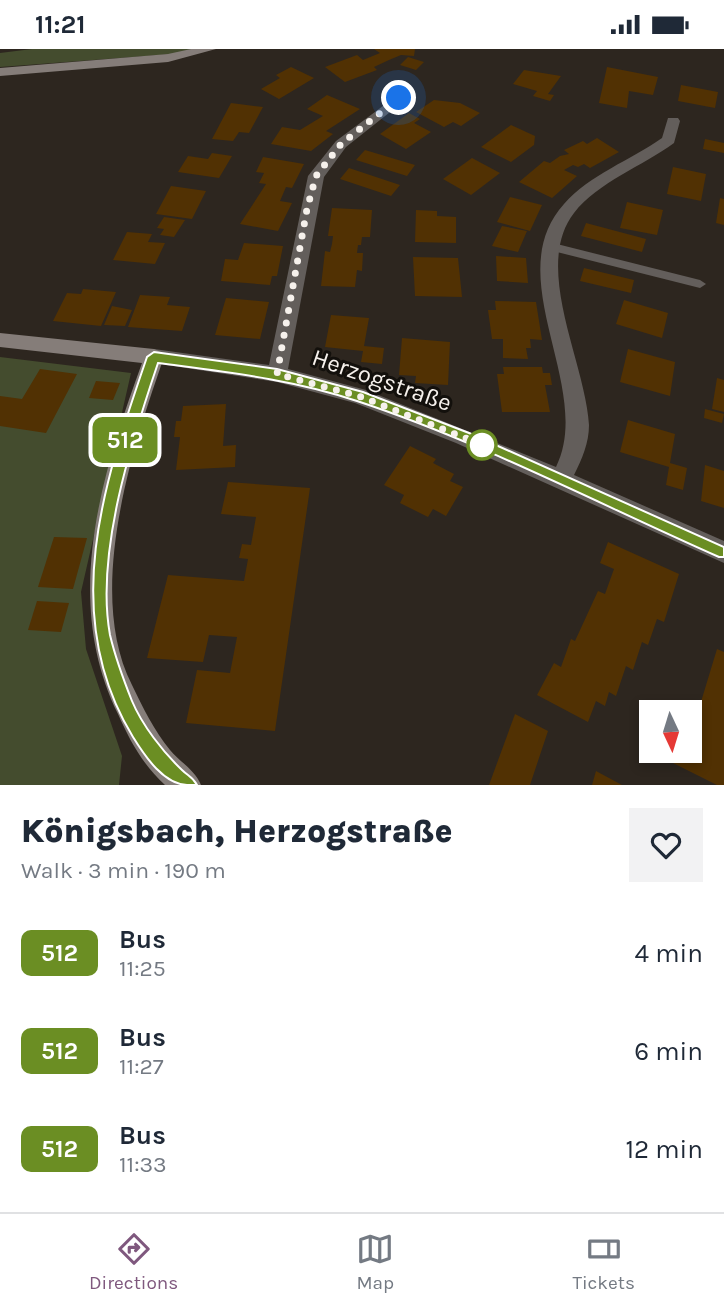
<!DOCTYPE html>
<html lang="en">
<head>
<meta charset="utf-8">
<style>
	:root { --surface:#fff; --page:#f2f2f3; --text:#1f2937; --muted:#747a83; --line:#e0e1e3; --accent:#7f587e }
	body { margin:0; font-family:Karla,sans-serif; background:var(--page); color:var(--text); height:100vh; display:flex; flex-direction:column; font-size:26px; white-space:nowrap }
	* { box-sizing:border-box; margin:0 }
	p { font-size:23px; color:var(--muted) }
	.icon { flex:none; width:38px; height:38px; fill:none; stroke:currentColor; stroke-width:2; stroke-linecap:round; stroke-linejoin:round }
	.map { position:relative; height:736px; overflow:hidden }
	.panel { display:flex; flex-direction:column; background:var(--surface); flex:1 }
	.panel>* { flex:none }
	.badge { padding:0 14px; border-radius:10px; font-size:24px; line-height:46px }
	.needle { width:46px; rotate:176deg }
	.fabs { position:absolute; left:639px; top:651px; display:grid; gap:14px }
	.fabs a { display:grid; place-items:center; width:63px; height:63px; border-radius:0px; background:var(--surface); box-shadow:0 4px 10px #0003; font-size:35px }
	.you { position:absolute; width:35px; height:35px; margin:-18px; border:5px solid #fff; border-radius:50%; background:#1a73e8; box-shadow:0 0 0 10px #1a73e833 }
	.map>.badge { position:absolute; translate:-50% -50%; box-shadow:0 0 0 4px #fff }
	.round { display:grid; place-items:center; flex:none; width:74px; height:74px; border-radius:0px; background:var(--page) }
	.overview { display:flex; align-items:center; justify-content:space-between; height:119px; padding:0 21px }
	h1 { font-size:33px; font-weight:800; line-height:52px }
	ul { padding:0; list-style:none }
	li { display:flex; align-items:center; gap:21px; height:98px; padding:0 21px }
	li div { flex:1 }
	li b { display:block; font-size:26px }
	li em { font-style:normal }
	li .badge { min-width:77px; font-weight:700; text-align:center }
	.status { display:flex; justify-content:space-between; align-items:center; height:49px; padding:0 35px; background:var(--surface); direction:ltr }
	.status svg { height:19px; fill:currentColor }
	.tabs { display:flex; justify-content:space-around; align-items:center; height:98px; border-top:2px solid var(--line); background:var(--surface); font-size:19px; color:var(--muted) }
	.tabs a { display:grid; justify-items:center; gap:4px }
	.tabs .on { color:var(--accent) }
	.map>svg:first-child { display:block }
	.green { fill:#444c2e }
	.building { fill:#513103 }
	.lines { fill:none; stroke-linecap:round; stroke-linejoin:round }
	.lane { fill:#635e5b; fill-rule:evenodd }
	.street { fill:#635e5b; fill-rule:evenodd }
	.secondary { fill:#857d79; fill-rule:evenodd }
	.line { fill:#6b8e23; stroke:#fff; stroke-width:2 }
	.walk { stroke:#f6f1ec; stroke-width:7; stroke-dasharray:0 12.6 }
	.stop-dot { fill:#fff; stroke:#6b8e23; stroke-width:3.5 }
	.labels { text-anchor:middle; dominant-baseline:central; stroke-width:6; stroke-linejoin:round; paint-order:stroke }
	.street-label { font-size:24px; fill:#f6f1ec; stroke:#13100c }
</style>
</head>
<body>
<div class="status"><b>11:21</b><svg viewBox="0 0 49 12"><path d="M0 12V9h3v3zM5 12V6h3v6zM10 12V3h3v9zM15 12V0h3v12zM26 1h20v11H26zM47 4h2v5h-2z"/></svg></div>
<div class="map">
<svg width="724" height="736" viewBox="0 0 724 736">
	<rect width="100%" height="100%" fill="#2d261f"/>
	<g class="green">
		<polygon points="32,0 194,0 173,5 0,18 0,4"/>
		<polygon points="0,308 131,324 81,543 86,600 122,707 119,736 0,736"/>
	</g>
	<g class="building">
		<polygon points="374,0 415,0 414,7 401,6 389,11 374,18 377,21 345,33 325,18 357,6 363,11 380,4"/>
		<polygon points="408,8 424,13 416,21 400,16"/>
		<polygon points="291,18 314,29 279,50 261,40 280,29 276,26"/>
		<polygon points="607,18 658,28 653,46 629,42 627,59 599,54"/>
		<polygon points="524,21 561,27 548,45 554,46 550,52 533,47 537,42 513,35"/>
		<polygon points="681,36 718,43 715,59 678,52"/>
		<polygon points="327,46 360,60 326,82 333,85 311,102 271,95 282,78 300,81 323,67 307,60"/>
		<polygon points="434,51 460,54 480,64 461,77 453,73 444,78 416,63"/>
		<polygon points="231,54 263,58 249,84 239,83 233,92 212,90"/>
		<polygon points="409,64 420,70 414,74 431,83 406,100 380,85"/>
		<polygon points="511,76 535,87 534,96 511,113 481,98"/>
		<polygon points="597,89 619,103 590,119 584,115 578,118 573,116 564,121 577,127 552,149 519,133 544,112 550,114 560,107 569,105 564,101 583,92 587,95"/>
		<polygon points="705,90 724,94 724,104 703,100"/>
		<polygon points="365,101 415,116 407,127 356,111"/>
		<polygon points="212,104 232,107 219,129 178,123 188,107 208,110"/>
		<polygon points="263,108 304,115 292,139 286,138 280,152 292,154 278,182 240,175 266,135 259,134 264,124 256,123"/>
		<polygon points="472,109 500,124 471,146 443,130"/>
		<polygon points="673,118 706,125 701,152 667,145"/>
		<polygon points="349,119 400,136 391,147 340,130"/>
		<polygon points="171,137 206,142 192,170 156,165"/>
		<polygon points="510,148 542,156 530,182 497,173"/>
		<polygon points="720,149 724,150 724,176 716,174"/>
		<polygon points="627,153 663,161 657,186 620,179"/>
		<polygon points="332,159 372,161 370,188 362,188 361,196 358,196 357,204 363,204 362,222 357,221 355,238 321,237 325,202 330,203 332,195 333,187 328,187"/>
		<polygon points="416,161 437,162 437,167 456,168 456,194 415,193"/>
		<polygon points="164,168 185,171 174,188 160,186 164,180 157,179"/>
		<polygon points="586,174 646,190 642,203 581,187"/>
		<polygon points="502,177 527,182 518,203 492,197"/>
		<polygon points="127,183 152,185 148,193 165,194 155,215 113,211"/>
		<polygon points="244,194 283,197 277,227 272,227 270,236 221,232 225,210 238,211"/>
		<polygon points="496,207 526,209 528,234 497,232"/>
		<polygon points="413,208 458,209 462,248 415,247"/>
		<polygon points="584,219 634,231 631,244 580,232"/>
		<polygon points="83,240 116,243 101,277 53,272 67,244 81,245"/>
		<polygon points="140,246 170,248 167,256 190,258 182,282 128,278"/>
		<polygon points="226,249 269,253 260,290 215,286"/>
		<polygon points="624,251 668,264 662,289 616,275"/>
		<polygon points="495,252 536,253 542,291 530,290 531,299 526,299 528,310 503,309 503,290 492,290 488,261 496,261"/>
		<polygon points="112,257 132,261 125,277 104,276"/>
		<polygon points="331,266 369,269 364,297 384,299 382,315 361,313 363,302 325,298"/>
		<polygon points="402,289 450,293 448,336 415,334 416,327 399,326"/>
		<polygon points="628,300 675,313 670,347 620,333"/>
		<polygon points="503,318 542,318 543,324 550,324 552,336 545,336 550,363 502,363 497,325 504,325"/>
		<polygon points="40,320 77,325 46,384 0,377 0,347 22,350"/>
		<polygon points="717,329 724,331 724,363 712,360"/>
		<polygon points="96,332 120,334 113,351 89,349"/>
		<polygon points="226,355 223,397 236,396 235,418 176,421 180,388 174,388 176,372 181,372 183,357"/>
		<polygon points="705,360 724,365 722,374 704,369"/>
		<polygon points="628,371 675,385 670,414 687,419 683,441 666,436 669,418 620,403"/>
		<polygon points="410,397 436,410 433,414 454,425 450,432 463,438 446,467 433,460 428,468 400,454 404,446 384,436"/>
		<polygon points="705,416 724,422 724,459 701,452"/>
		<polygon points="228,433 310,439 275,682 186,674 197,621 230,624 237,588 209,586 203,613 147,609 168,526 244,532 248,510 239,509 242,495 251,496 256,468 221,465"/>
		<polygon points="54,488 87,489 73,540 38,538"/>
		<polygon points="608,493 679,525 664,573 657,570 648,596 642,593 633,621 626,617 616,647 609,643 605,657 596,652 588,673 537,646 554,614 561,618 571,590 575,592 598,542 605,545 614,520 600,514"/>
		<polygon points="37,552 69,554 61,583 28,581"/>
		<polygon points="717,600 724,603 724,736 717,736 673,714 676,702 690,702 690,681 696,654 700,656"/>
		<polygon points="515,665 548,682 530,736 489,736"/>
		<polygon points="596,722 622,736 592,736"/>
	</g>
	<g class="lines">
		<polygon class="lane" points="549,193 700,231 706,235 700,239 545,200 545,194"/>
		<path class="street" d="M399,45L404,46V52L346,98L324,128L288,320L366,341L556,418C595,339 498,228 564,155C589,126 631,111 662,89L668,69H678L680,72L674,94C643,117 598,133 574,164C532,218 586,315 589,376C589,394 582,410 574,426L724,492V514L456,394L355,354L277,333L147,313L144,308L147,303L154,300L269,316L308,127L336,92Z"/>
		<g class="secondary">
			<polygon points="191,0 216,0 168,13 0,27 0,19 168,5"/>
			<path d="M0,284L154,300L161,303L164,308C132,400 85,543 132,636C143,659 154,681 170,701C180,713 195,721 201,736H165C143,716 130,692 118,665C62,551 101,427 142,314L0,298Z"/>
		</g>
	</g>
	<path class="line" d="M154,303L277,320L363,343L469,384L724,498V508H719C599,455 481,393 357,352C292,330 225,323 158,314C132,391 95,504 110,586C115,607 124,632 132,652C142,676 163,703 182,721C188,727 193,728 197,736H187C164,735 146,709 133,688C58,566 104,433 147,308Z"/>
	<g class="lines">
		<polyline class="walk" points="399,49 341,95 316,127 307,160 277,325 359,347 488,398 482,396"/>
	</g>
	<circle class="stop-dot" cx="482" cy="396" r="14"/>
	<g class="labels">
		<g class="street-label">
			<text transform="translate(382 331) rotate(19)">Herzogstraße</text>
		</g>
	</g>
</svg>
<div class="fabs">
<a><svg class="needle" viewBox="-14 -14 28 28"><path d="M0-13l5 13h-10z" fill="#e53935"/><path d="M0 13l5-13h-10z" fill="#747a83"/></svg></a>
</div>
<div class="you" style="left:399px;top:49px"></div>
<b class="badge" style="left:125px;top:391px;background:#6b8e23;color:#fff">512</b>
</div>
<section class="panel">
<div class="overview"><div><h1>Königsbach, Herzogstraße</h1><p>Walk · 3 min · 190 m</p></div><a class="round"><svg class="icon" aria-label="heart" viewBox="0 0 24 24"><path d="M12 20l-8-8c-3-5 5-10 8-4 3-6 11-1 8 4z"/></svg></a></div>
<ul>
<li><span class="badge" style="background:#6b8e23;color:#fff">512</span><div><b>Bus</b><p>11:25</p></div><em>4 min</em></li>
<li><span class="badge" style="background:#6b8e23;color:#fff">512</span><div><b>Bus</b><p>11:27</p></div><em>6 min</em></li>
<li><span class="badge" style="background:#6b8e23;color:#fff">512</span><div><b>Bus</b><p>11:33</p></div><em>12 min</em></li>
</ul>
</section>
<nav class="tabs">
<a class="on"><svg class="icon" aria-label="directions" viewBox="0 0 24 24"><path d="M12 3l9 9-9 9-9-9zM9 14v-3h6M13 9l2 2-2 2"/></svg>Directions</a>
<a><svg class="icon" aria-label="map" viewBox="0 0 24 24"><path d="M3 6l6-2 6 2 6-2v14l-6 2-6-2-6 2zM9 4v14M15 6v14"/></svg>Map</a>
<a><svg class="icon" aria-label="tickets" viewBox="0 0 24 24"><path d="M3 7h18v10H3zM15 7v10"/></svg>Tickets</a>
</nav>
</body>
</html>
